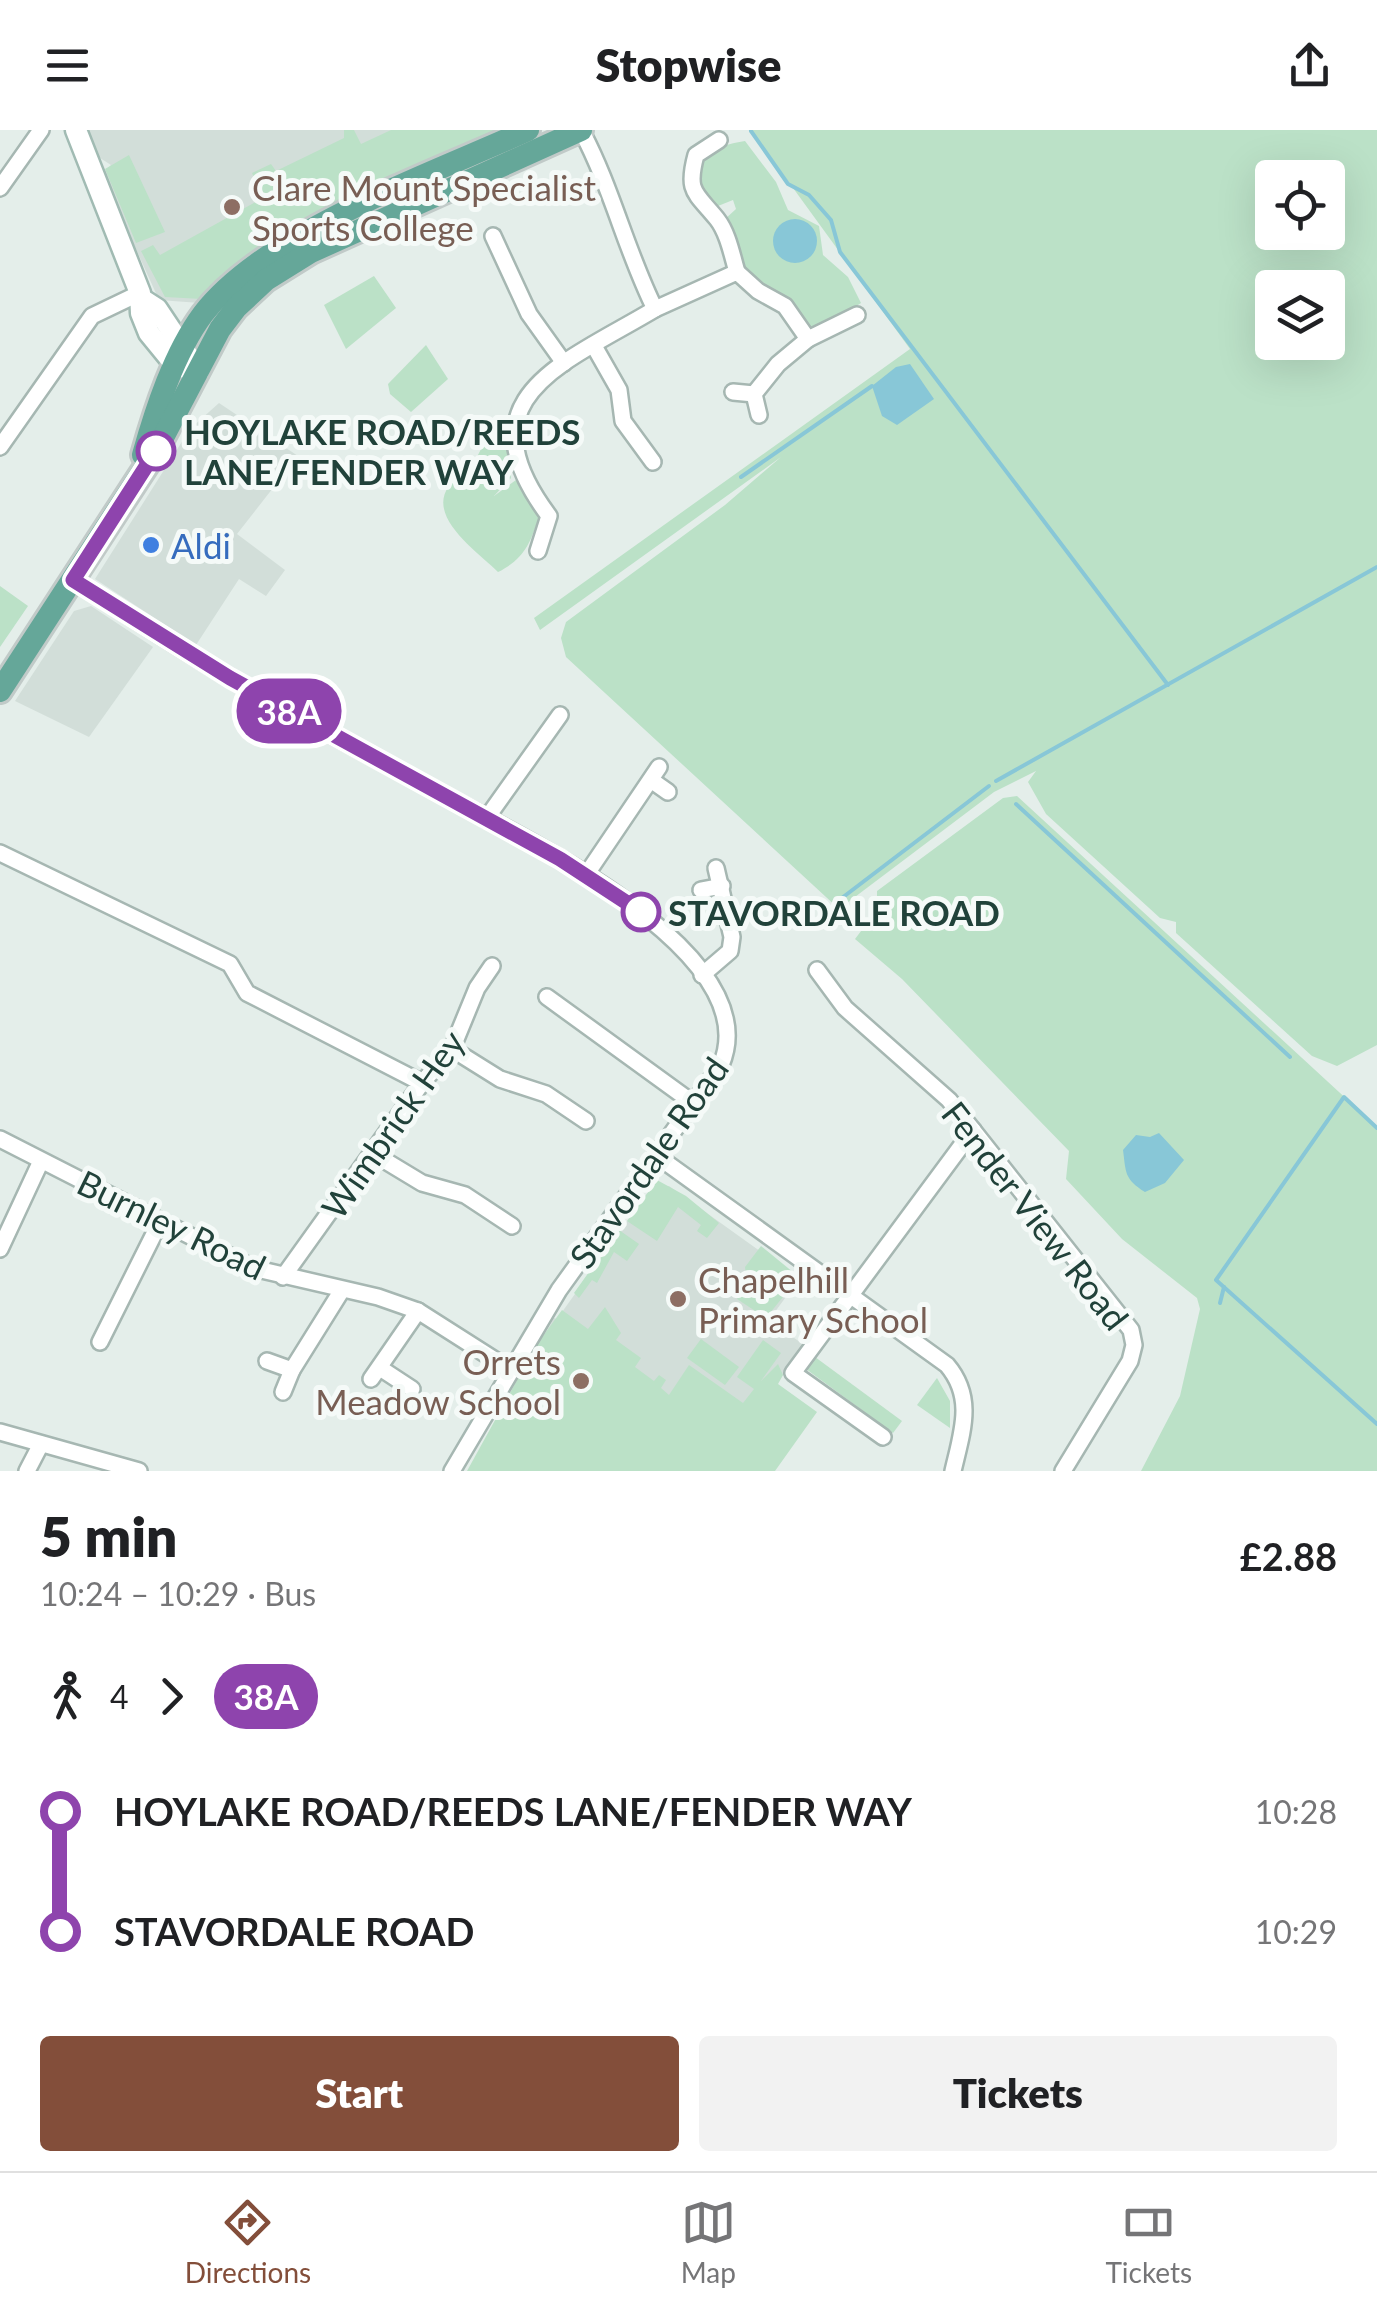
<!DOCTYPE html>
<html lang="en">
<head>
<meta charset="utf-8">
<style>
	:root { --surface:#fff; --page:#f2f2f2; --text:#202124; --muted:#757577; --line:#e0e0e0; --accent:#834e3a }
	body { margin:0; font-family:Lato,sans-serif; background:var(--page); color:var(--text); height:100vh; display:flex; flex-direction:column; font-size:38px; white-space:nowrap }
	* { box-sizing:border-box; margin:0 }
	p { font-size:32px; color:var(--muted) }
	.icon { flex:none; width:55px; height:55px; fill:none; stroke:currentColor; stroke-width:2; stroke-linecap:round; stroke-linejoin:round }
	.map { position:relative; height:1341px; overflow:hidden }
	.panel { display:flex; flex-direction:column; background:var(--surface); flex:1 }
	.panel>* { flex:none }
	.badge { padding:0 20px; border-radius:32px; font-size:35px; line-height:65px }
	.controls { position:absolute; left:1255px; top:30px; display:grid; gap:20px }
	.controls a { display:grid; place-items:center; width:90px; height:90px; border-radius:10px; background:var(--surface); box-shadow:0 10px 40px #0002; font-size:50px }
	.map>.badge { position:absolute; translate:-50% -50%; box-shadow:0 0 0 5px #fff }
	.legs { display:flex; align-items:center; gap:15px; height:110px; padding:0 40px; font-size:32px }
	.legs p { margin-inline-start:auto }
	.summary { display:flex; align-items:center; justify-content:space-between; height:170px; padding:0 40px }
	h1 { font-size:55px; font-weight:800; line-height:75px }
	.cta { display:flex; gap:20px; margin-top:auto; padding:20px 40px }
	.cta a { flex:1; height:115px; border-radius:10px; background:var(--accent); color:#fff; font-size:40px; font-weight:800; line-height:115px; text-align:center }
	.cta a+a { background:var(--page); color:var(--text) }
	ul { padding:0 40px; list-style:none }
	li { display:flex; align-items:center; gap:35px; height:120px; font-size:38px }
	li i { display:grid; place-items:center; width:15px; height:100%; margin:0 12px; background:currentColor }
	li i::after { content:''; width:25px; height:25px; margin:-12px; border:8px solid; border-radius:50%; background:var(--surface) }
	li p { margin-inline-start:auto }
	li:first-child i { background:linear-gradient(#0000 50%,currentColor 0) }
	li:last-child i { background:linear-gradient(currentColor 50%,#0000 0) }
	header { display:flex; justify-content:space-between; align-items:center; height:130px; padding:0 40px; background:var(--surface); font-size:45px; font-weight:800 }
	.tab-bar { display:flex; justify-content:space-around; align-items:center; height:140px; border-top:2px solid var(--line); background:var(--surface); font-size:28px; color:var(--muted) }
	.tab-bar a { display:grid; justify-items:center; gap:5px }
	.tab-bar .selected { color:var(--accent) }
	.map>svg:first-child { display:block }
	.built { fill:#d2ded9 }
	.green { fill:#bbe1c7; fill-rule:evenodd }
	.water { fill:#88c7d7 }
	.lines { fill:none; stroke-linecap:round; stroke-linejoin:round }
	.stream { stroke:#88c7d7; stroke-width:4 }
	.street-casing { stroke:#a6b7b2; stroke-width:20 }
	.secondary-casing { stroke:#a1bbb3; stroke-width:25 }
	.primary-casing { stroke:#c1cac8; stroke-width:28 }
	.street { stroke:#fff; stroke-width:15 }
	.secondary { stroke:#fff; stroke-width:20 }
	.primary { stroke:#65a799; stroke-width:22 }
	.line-1-casing { stroke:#fff; stroke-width:22 }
	.line-1 { stroke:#8e44ad; stroke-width:15 }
	.education-dot { fill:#8d6e63; stroke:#f5faf8; stroke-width:4 }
	.stop-1-dot { fill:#fff; stroke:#8e44ad; stroke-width:5 }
	.shop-dot { fill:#3f7fe0; stroke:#f5faf8; stroke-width:4 }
	.labels { text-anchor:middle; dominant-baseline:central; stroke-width:10; stroke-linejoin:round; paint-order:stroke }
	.education-label { font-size:35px; fill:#785e54; stroke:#f5faf8; text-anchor:start }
	.stop-label { font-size:35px; font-weight:bold; fill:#21423a; stroke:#f5faf8; text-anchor:start }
	.shop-label { font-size:35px; fill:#366cbe; stroke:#f5faf8; text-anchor:start }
	.street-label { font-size:35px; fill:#21423a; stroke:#f5faf8 }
</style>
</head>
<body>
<header><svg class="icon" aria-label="menu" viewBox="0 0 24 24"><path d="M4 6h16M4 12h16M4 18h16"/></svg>Stopwise<svg class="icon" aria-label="share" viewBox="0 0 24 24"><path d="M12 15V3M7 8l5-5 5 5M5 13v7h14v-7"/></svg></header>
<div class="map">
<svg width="1377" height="1341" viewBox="0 0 1377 1341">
	<rect width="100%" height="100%" fill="#e4eeea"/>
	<g class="built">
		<polygon points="87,0 509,0 256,122 227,142 200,173 159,170 102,44 111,35 97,26"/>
		<polygon points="219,273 298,326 237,404 285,440 266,466 239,449 196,515 95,449 190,299"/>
		<polygon points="91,476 153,517 89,607 15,571 74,481"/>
		<polygon points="669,1056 799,1149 769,1190 804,1215 733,1316 471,1341 554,1188 557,1189 649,1061"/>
	</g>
	<g class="green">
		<polygon points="344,0 354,0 361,14 391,0 505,0 240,130 202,169 165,167 141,121 153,115 160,125 263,68 252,43 271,34 276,41 344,8"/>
		<path d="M751,0H1377V915L1337,936L1312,926L1176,803V792L1160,788L1046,684L1028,652L1036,641L994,662L839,779L566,527L561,508L566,492L725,375L781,327L540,500L534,488L910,219ZM1272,48H1328V102H1272ZM1272,158H1328V212H1272Z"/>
		<path d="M745,11L776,52L788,80L819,96L823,125L848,147L861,173L830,193L811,198L749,147L724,90L736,79L733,70L718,76L703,70L697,40C709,18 722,15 745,11Z"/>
		<polygon points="129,25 165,102 136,113 105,39"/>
		<polygon points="374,146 396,178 346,219 324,175"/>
		<polygon points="426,215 448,249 411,282 390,264 388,254"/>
		<path d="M496,296L504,302L511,348L494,366L516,350L539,387C530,414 524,429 498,442C478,422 426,387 449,356C457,346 469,339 476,328C484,316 484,307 496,296Z"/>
		<polygon points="0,456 28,476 0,517"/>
		<polygon points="1017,666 1377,997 1377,1341 1141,1341 1180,1266 1200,1179 1197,1168 1122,1109 1066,1049 1069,1021 902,849 855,809 877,780 877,761 1003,668"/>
		<polygon points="657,1050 686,1066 719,1093 707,1108 697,1101 701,1095 678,1077 657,1111 627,1091"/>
		<polygon points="619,1100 639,1114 627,1131 614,1122 597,1153 592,1150 579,1168 574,1163"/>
		<polygon points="761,1116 799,1147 766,1188 737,1169 747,1154 745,1137"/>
		<polygon points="605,1177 621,1203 616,1210 641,1228 635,1237 654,1251 659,1245 666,1250 661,1258 669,1265 689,1235 743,1273 754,1259 737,1247 763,1210 781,1223 761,1251 778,1234 783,1245 778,1254 817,1282 775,1341 467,1341 537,1214 562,1180 588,1199"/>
		<polygon points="701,1209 739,1237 725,1255 687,1228"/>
		<polygon points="815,1227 902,1291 893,1303 806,1239"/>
		<polygon points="937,1248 950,1271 950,1298 917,1275"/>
	</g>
	<g class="water">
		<circle cx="795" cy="111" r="22"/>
		<polygon points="910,234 934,269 897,295 882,286 872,256 896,237"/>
		<path d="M1159,1003L1184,1030L1165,1053L1145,1062C1124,1049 1126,1042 1123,1020L1136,1005L1150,1007Z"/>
	</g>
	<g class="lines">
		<g class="stream">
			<polyline points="751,1 788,54 809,65 831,90 840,122 1168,555"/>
			<polyline points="741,347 872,256"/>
			<polyline points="996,651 1377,437"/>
			<polyline points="1016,674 1290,927"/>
			<polyline points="834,774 989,656"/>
			<polyline points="1377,998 1344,967 1216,1150 1377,1294"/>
			<polyline points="1220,1173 1224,1157"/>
		</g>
		<defs>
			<g id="street">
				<path d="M581,0C612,58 626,121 655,179L737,142L758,161L785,176L808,209L778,234L754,264L759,285"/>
				<path d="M719,10L696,25C686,62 695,62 717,89C728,103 732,125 737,142"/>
				<polyline points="0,58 41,0"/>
				<polyline points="493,106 529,184 564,233"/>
				<polyline points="808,209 857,185"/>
				<polyline points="594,216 619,260 623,291 653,332"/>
				<polyline points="733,262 754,264"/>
				<polyline points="0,317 92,186 140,163"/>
				<path d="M538,421L549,386C460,267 563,234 655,179"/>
				<path d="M73,450C133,488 192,527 254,562C316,597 379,630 442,664C519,706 769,822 721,935L559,1160L452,1341"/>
				<polyline points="651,650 668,662"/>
				<polyline points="486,689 560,585"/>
				<polyline points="0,723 230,834 247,863 422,953"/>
				<polyline points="586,745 659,637"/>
				<polyline points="701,760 722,756"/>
				<polyline points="817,840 845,878 949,970 1131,1200 1134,1215 1130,1231 1063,1341"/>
				<polyline points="702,845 730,821 732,807 716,738"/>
				<polyline points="547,867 693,973"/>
				<polyline points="452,919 500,949 546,964 586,991"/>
				<polyline points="0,1009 253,1138 378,1167 418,1181 509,1239"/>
				<polyline points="374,1024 422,1053 465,1065 512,1096"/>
				<path d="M657,1026L947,1235C975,1268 962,1302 953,1341"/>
				<polyline points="0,1119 41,1031"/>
				<polyline points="283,1147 422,953 452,919 477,858 492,836"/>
				<polyline points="100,1212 160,1092"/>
				<polyline points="267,1231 292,1240 342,1160"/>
				<polyline points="380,1238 412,1259"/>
				<polyline points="371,1249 418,1181"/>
				<polyline points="283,1262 292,1240"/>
				<polyline points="0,1302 139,1341"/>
				<polyline points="883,1307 793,1243 973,1000"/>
				<polyline points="27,1341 41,1314"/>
			</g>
			<g id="secondary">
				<polyline points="76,0 140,163 141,183 149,203 176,236 199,241"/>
				<polyline points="143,170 157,179 191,230"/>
			</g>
			<g id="primary">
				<path d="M143,325C156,279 174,223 203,184C266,102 432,44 528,0"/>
				<polyline points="0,561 156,321 220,199 236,178 266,150 311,122 581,0"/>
			</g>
		</defs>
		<use href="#street" class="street-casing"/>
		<use href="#secondary" class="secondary-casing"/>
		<use href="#primary" class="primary-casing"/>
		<use href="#street" class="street"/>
		<use href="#secondary" class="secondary"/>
		<use href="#primary" class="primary"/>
	</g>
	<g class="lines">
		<defs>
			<polyline id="line-1" points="156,321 73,450 230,548 560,729 641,782"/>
		</defs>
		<use href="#line-1" class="line-1-casing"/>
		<use href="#line-1" class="line-1"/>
	</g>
	<g class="education-dot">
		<circle cx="232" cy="77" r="10"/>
		<circle cx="678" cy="1169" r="10"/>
		<circle cx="581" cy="1251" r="10"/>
	</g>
	<g class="stop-1-dot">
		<circle cx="156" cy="321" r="18"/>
		<circle cx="641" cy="782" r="18"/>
	</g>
	<circle class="shop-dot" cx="151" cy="415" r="10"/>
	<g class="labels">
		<g class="education-label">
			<text x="252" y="57">Clare Mount Specialist<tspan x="252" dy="40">Sports College</tspan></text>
			<text x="698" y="1149">Chapelhill<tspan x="698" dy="40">Primary School</tspan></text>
			<text x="561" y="1231" text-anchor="end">Orrets<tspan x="561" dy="40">Meadow School</tspan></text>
		</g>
		<g class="stop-label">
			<text x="184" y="301">HOYLAKE ROAD/REEDS<tspan x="184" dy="40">LANE/FENDER WAY</tspan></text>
			<text x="668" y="782">STAVORDALE ROAD</text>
		</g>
		<g class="shop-label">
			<text x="171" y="415">Aldi</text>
		</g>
		<g class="street-label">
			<text transform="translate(392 994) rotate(-55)">Wimbrick Hey</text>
			<text transform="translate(648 1032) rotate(-55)">Stavordale Road</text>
			<text transform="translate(1036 1085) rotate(52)">Fender View Road</text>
			<text transform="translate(172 1094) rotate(26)">Burnley Road</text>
		</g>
	</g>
</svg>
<div class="controls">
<a><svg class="icon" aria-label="locate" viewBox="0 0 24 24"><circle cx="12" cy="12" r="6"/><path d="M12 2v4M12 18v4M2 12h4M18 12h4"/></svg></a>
<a><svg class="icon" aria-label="layers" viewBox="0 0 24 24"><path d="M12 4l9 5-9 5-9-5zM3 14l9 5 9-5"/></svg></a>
</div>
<b class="badge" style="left:289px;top:581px;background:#8e44ad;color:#fff">38A</b>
</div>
<section class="panel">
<div class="summary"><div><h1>5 min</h1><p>10:24 – 10:29 · Bus</p></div><b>£2.88</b></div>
<div class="legs"><svg class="icon" aria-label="walk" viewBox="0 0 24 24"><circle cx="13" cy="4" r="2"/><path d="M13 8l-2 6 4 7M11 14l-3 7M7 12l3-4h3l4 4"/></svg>4<svg class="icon" aria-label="forward" viewBox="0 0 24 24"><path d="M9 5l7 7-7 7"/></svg><b class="badge" style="background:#8e44ad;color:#fff">38A</b></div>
<ul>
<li><i style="color:#8e44ad"></i><b>HOYLAKE ROAD/REEDS LANE/FENDER WAY</b><p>10:28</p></li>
<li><i style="color:#8e44ad"></i><b>STAVORDALE ROAD</b><p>10:29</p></li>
</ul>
<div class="cta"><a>Start</a><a>Tickets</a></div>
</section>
<nav class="tab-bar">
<a class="selected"><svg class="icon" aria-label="directions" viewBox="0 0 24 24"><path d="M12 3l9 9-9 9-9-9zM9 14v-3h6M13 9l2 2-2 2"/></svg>Directions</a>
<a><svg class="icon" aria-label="map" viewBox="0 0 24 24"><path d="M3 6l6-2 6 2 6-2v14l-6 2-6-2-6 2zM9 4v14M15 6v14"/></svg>Map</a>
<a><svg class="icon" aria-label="tickets" viewBox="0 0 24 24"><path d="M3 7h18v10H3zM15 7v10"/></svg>Tickets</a>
</nav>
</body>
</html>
